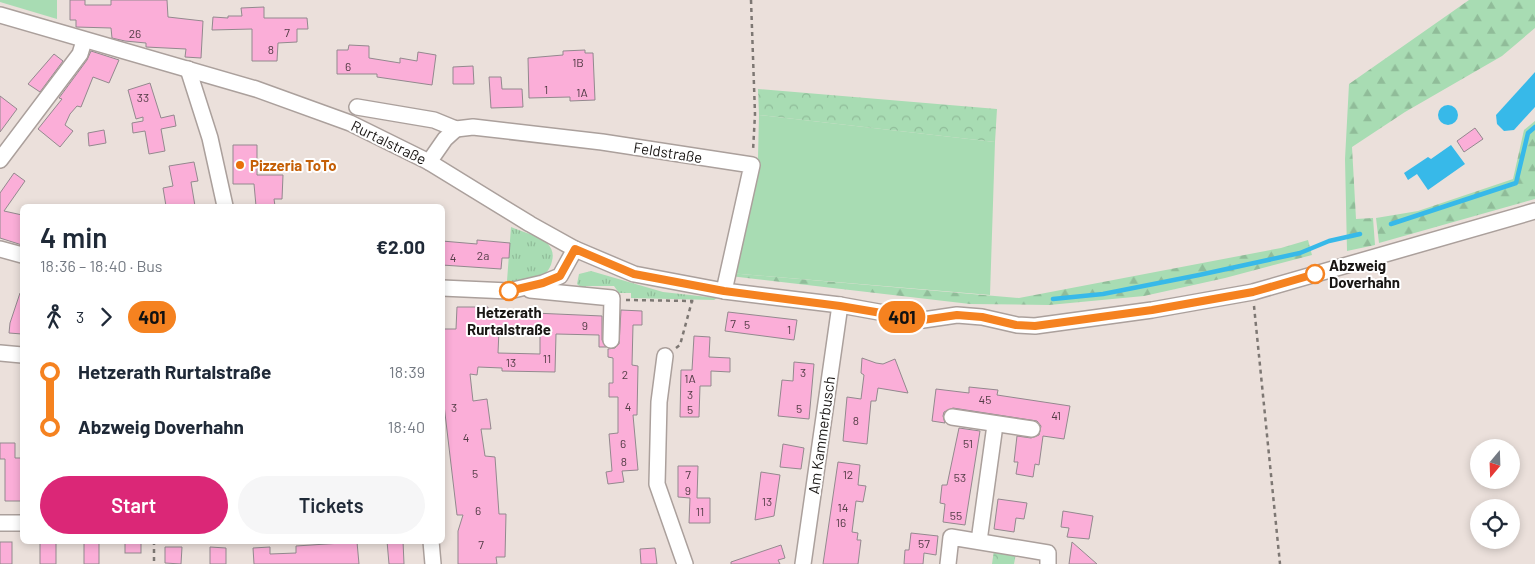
<!DOCTYPE html>
<html lang="en">
<head>
<meta charset="utf-8">
<style>
	:root { --surface:#fff; --page:#f6f6f7; --text:#1f2937; --muted:#747a83; --accent:#db2777 }
	body { margin:0; font-family:Barlow,sans-serif; background:var(--page); color:var(--text); height:100vh; display:flex; flex-direction:column; font-size:19px; white-space:nowrap }
	* { box-sizing:border-box; margin:0 }
	p { font-size:16px; color:var(--muted) }
	.icon { flex:none; width:28px; height:28px; fill:none; stroke:currentColor; stroke-width:2; stroke-linecap:round; stroke-linejoin:round }
	.map { position:relative; flex:1; overflow:hidden }
	.drawer { position:absolute; left:20px; top:204px; width:425px; height:340px; display:flex; flex-direction:column; background:var(--surface); border-radius:8px; box-shadow:0 2px 8px #0003 }
	.drawer>* { flex:none }
	.badge { padding:0 10px; border-radius:16px; font-size:18px; line-height:32px }
	.needle { width:32px; rotate:199deg }
	.fabs { position:absolute; left:1470px; top:439px; display:grid; gap:10px }
	.fabs a { display:grid; place-items:center; width:50px; height:50px; border-radius:50%; background:var(--surface); box-shadow:0 2px 8px #0003; font-size:25px }
	.map>.badge { position:absolute; translate:-50% -50%; box-shadow:0 0 0 2px #fff }
	.legs { display:flex; align-items:center; gap:8px; height:55px; padding:0 20px; font-size:16px }
	.legs p { margin-inline-start:auto }
	.head { display:flex; align-items:center; justify-content:space-between; height:85px; padding:0 20px }
	h1 { font-size:28px; font-weight:600; line-height:38px }
	.primary-button { display:flex; gap:10px; margin-top:auto; padding:10px 20px }
	.primary-button a { flex:1; height:58px; border-radius:30px; background:var(--accent); color:#fff; font-size:20px; font-weight:600; line-height:58px; text-align:center }
	.primary-button a+a { background:var(--page); color:var(--text) }
	ul { padding:0 20px; list-style:none }
	li { display:flex; align-items:center; gap:18px; height:55px; font-size:19px }
	li i { display:grid; place-items:center; width:8px; height:100%; margin:0 6px; background:currentColor }
	li i::after { content:''; width:12px; height:12px; margin:-6px; border:4px solid; border-radius:50%; background:var(--surface) }
	li p { margin-inline-start:auto }
	li:first-child i { background:linear-gradient(#0000 50%,currentColor 0) }
	li:last-child i { background:linear-gradient(currentColor 50%,#0000 0) }
	.map>svg:first-child { display:block }
	.grass { fill:url(#grass-tufts) }
	.forest { fill:url(#forest-firs) }
	.park { fill:url(#park-crowns) }
	.garden { fill:#a8dcb3 }
	.water { fill:#37b9e9 }
	.lines { fill:none; stroke-linecap:round; stroke-linejoin:round }
	.stream { stroke:#37b9e9; stroke-width:4.5 }
	.building { fill:#fbaed8; stroke:#93898e; fill-rule:evenodd }
	.minor-casing { stroke:#aba09c; stroke-width:18 }
	.path { stroke:#7d7773; stroke-width:2.5; stroke-dasharray:4 4; stroke-linecap:butt }
	.minor { stroke:#fff; stroke-width:15 }
	.line-1-casing { stroke:#fff; stroke-width:11 }
	.line-1 { stroke:#f58220; stroke-width:8 }
	.food-dot { fill:#e8710a; stroke:#fff; stroke-width:2 }
	.stop-1-dot { fill:#fff; stroke:#f58220; stroke-width:2.5 }
	.labels { text-anchor:middle; dominant-baseline:central; stroke-width:4; stroke-linejoin:round; paint-order:stroke }
	.number-label { font-size:12px; fill:#523c45 }
	.street-label { font-size:15px; fill:#191614; stroke:#fff }
	.food-label { font-size:15px; font-weight:bold; fill:#c56008; stroke:#fff; text-anchor:start }
	.stop-label { font-size:15px; font-weight:bold; fill:#191614; stroke:#fff; text-anchor:start }
</style>
</head>
<body>
<div class="map">
<svg width="1535" height="564" viewBox="0 0 1535 564">
	<defs>
		<pattern id="grass-tufts" width="24" height="20" patternUnits="userSpaceOnUse" patternTransform="scale(1.25)"><rect width="24" height="20" fill="#a8dcb3"/><path d="M3 7l-1-3M5 7V3M7 7l1-3M15 17l-1-3M17 17v-4M19 17l1-3" fill="none" stroke="#90bc99"/></pattern>
		<pattern id="forest-firs" width="22" height="20" patternUnits="userSpaceOnUse" patternTransform="scale(1.25)"><rect width="22" height="20" fill="#a8dcb3"/><path d="M5 1l3.5 6h-7zM16 11l3.5 6h-7z" fill="#90bc99"/></pattern>
		<pattern id="park-crowns" width="20" height="18" patternUnits="userSpaceOnUse" patternTransform="scale(1.25)"><rect width="20" height="18" fill="#a8dcb3"/><path d="M2 6a3 3 0 1 1 6 0M12 15a3 3 0 1 1 6 0" fill="none" stroke="#90bc99"/></pattern>
	</defs>
	<rect width="100%" height="100%" fill="#ebe0db"/>
	<g class="grass">
		<path d="M511,227C522,232 538,235 547,243C552,248 554,254 552,261C548,282 524,281 507,281Z"/>
		<polygon points="591,271 663,292 717,298 714,300 631,298 631,293 619,293 614,286 586,286 585,291 577,284 579,274"/>
	</g>
	<g class="forest">
		<polygon points="1469,0 1535,0 1535,28 1502,56 1405,112 1352,147 1356,219 1373,218 1375,245 1347,251 1345,159 1349,84"/>
		<polygon points="1535,121 1535,199 1379,243 1376,218 1418,211 1513,179 1524,130"/>
		<polygon points="1308,240 1312,255 1225,278 1144,296 1049,305 970,304 730,276 729,273 1019,298 1281,248"/>
	</g>
	<g class="park">
		<polygon points="758,89 997,109 995,142 759,115"/>
		<polygon points="994,550 1016,553 1014,564 992,564"/>
	</g>
	<g class="garden">
		<polygon points="0,0 57,0 57,19 0,2"/>
		<polygon points="759,115 995,142 990,295 729,273 738,225 758,157"/>
	</g>
	<g class="water">
		<polygon points="1535,72 1535,107 1514,130 1504,131 1497,124 1496,115"/>
		<circle cx="1448" cy="115" r="10"/>
		<polygon points="1451,145 1465,164 1428,190 1417,174 1408,180 1404,173 1428,157 1431,159"/>
	</g>
	<g class="lines">
		<g class="stream">
			<polyline points="1391,224 1516,183 1528,133 1535,127"/>
			<polyline points="1053,299 1103,294 1199,275 1300,253 1329,241 1360,234"/>
		</g>
	</g>
	<g class="building">
		<polygon points="70,0 85,0 85,5 111,5 111,0 167,0 168,17 203,21 201,58 185,57 186,49 146,47 146,43 125,41 112,38 111,28 76,27 76,20 70,20"/>
		<polygon points="264,7 264,18 307,18 308,29 297,29 297,42 278,43 277,61 252,61 252,29 212,30 213,17 228,18 228,16 242,16 241,8"/>
		<polygon points="349,45 369,46 369,58 400,63 400,58 417,61 418,52 436,55 432,85 377,77 377,74 337,74 337,50 348,50"/>
		<polygon points="585,50 585,53 593,53 595,100 570,101 570,97 529,98 528,58 563,55 563,51"/>
		<polygon points="91,51 119,60 109,83 93,77 81,107 77,106 70,114 65,125 73,131 60,147 38,129 62,99 59,98 87,60"/>
		<polygon points="54,54 63,61 40,92 28,84"/>
		<polygon points="473,66 474,84 453,84 453,67"/>
		<polygon points="489,77 501,77 502,89 522,89 523,107 491,108"/>
		<polygon points="150,83 161,118 174,115 176,126 161,129 165,151 149,154 145,131 133,133 132,123 143,121 143,117 136,119 128,90"/>
		<polygon points="0,96 17,109 0,132"/>
		<polygon points="1475,128 1483,139 1464,152 1457,141"/>
		<polygon points="104,130 106,143 89,146 88,133"/>
		<polygon points="233,145 257,145 257,175 283,175 282,199 274,199 275,206 256,206 254,184 233,184"/>
		<polygon points="194,162 198,181 191,182 195,206 166,206 163,188 173,186 169,166"/>
		<polygon points="14,173 25,181 4,211 22,215 22,245 0,238 0,193"/>
		<polygon points="477,240 510,243 509,258 502,258 501,269 442,265 442,241 477,244"/>
		<polygon points="20,293 22,293 22,334 9,333 10,323"/>
		<path d="M457,307H488V311L602,316V340L606,347H599V335L556,334L555,372L502,371V368L478,367L477,375L470,374L473,401L487,399L491,429H481L485,456L495,457L499,514H506L505,557H496L497,564H458V531L463,515H457L442,388V329H456ZM504,326L540,327V354L498,353L499,330H504Z"/>
		<polygon points="621,310 642,311 642,325 633,325 632,365 638,366 637,415 633,415 638,470 622,471 624,482 608,484 606,472 612,471 609,434 618,433 618,397 609,397 609,383 613,383 613,358 608,357 608,349 615,348 619,344"/>
		<polygon points="728,312 797,320 794,340 725,331"/>
		<polygon points="694,336 710,337 709,357 730,358 730,372 711,371 711,386 700,386 699,417 680,417 681,370 692,370"/>
		<polygon points="862,358 876,363 883,364 895,359 908,393 878,388 876,401 871,401 867,444 843,441 847,397 861,399 864,375 861,373"/>
		<polygon points="794,362 814,364 809,419 778,416 782,380 793,381"/>
		<polygon points="969,387 998,390 997,395 1070,406 1064,439 1043,436 1039,465 1035,464 1033,477 1016,474 1018,462 1014,462 1017,436 1031,438 1039,435 1041,426 1037,421 953,408 944,412 943,416 945,423 932,421 936,389 969,393"/>
		<polygon points="959,428 980,431 965,525 943,522 945,504 940,503 942,485 947,485"/>
		<polygon points="0,443 15,443 15,458 22,458 22,501 5,501 5,459 0,459"/>
		<polygon points="783,444 804,448 801,469 780,467"/>
		<polygon points="838,462 860,465 858,485 866,486 863,502 856,501 852,532 858,533 857,540 861,540 858,564 823,564"/>
		<polygon points="678,466 698,466 697,498 710,498 710,523 689,523 690,498 678,497"/>
		<polygon points="761,472 780,475 774,516 755,520"/>
		<polygon points="998,499 1027,503 1024,519 1016,518 1014,532 994,529"/>
		<polygon points="1063,511 1093,516 1089,539 1067,537 1069,528 1061,527"/>
		<polygon points="911,533 938,536 936,555 924,553 923,564 904,564 905,550 909,550"/>
		<rect x="125" y="541" width="16" height="12"/>
		<polygon points="387,541 403,541 404,564 389,564"/>
		<rect x="0" y="542" width="12" height="22"/>
		<rect x="40" y="542" width="16" height="22"/>
		<polygon points="357,542 359,564 254,564 253,548 270,547 270,554 296,553 296,546"/>
		<polygon points="1072,542 1097,564 1069,564"/>
		<rect x="84" y="543" width="15" height="21"/>
		<polygon points="781,545 785,558 778,560 780,564 731,564 731,562"/>
		<polygon points="165,547 182,547 181,564 165,563"/>
		<polygon points="210,547 226,548 226,564 210,564"/>
		<polygon points="655,548 657,564 641,564 640,549"/>
	</g>
	<g class="lines">
		<defs>
			<g id="minor">
				<polyline points="0,15 256,89 350,123 429,162 530,224 575,249 634,274 724,291 840,305 923,320 957,315 982,317 1017,325 1035,326 1152,310 1253,292 1535,211"/>
				<polyline points="188,69 210,138 225,206"/>
				<polyline points="357,107 434,120 456,129 473,127 602,142 752,165 724,291"/>
				<polyline points="0,160 80,54 84,41"/>
				<polyline points="429,162 445,139 456,129"/>
				<polyline points="0,249 22,255"/>
				<polyline points="442,288 509,291 543,283 560,276 575,249"/>
				<polyline points="530,290 612,298 611,340"/>
				<polyline points="0,353 22,355"/>
				<polyline points="665,356 659,402 657,484 685,564"/>
				<polyline points="952,417 1032,429"/>
				<polyline points="0,523 22,523"/>
				<polyline points="431,541 433,564"/>
				<polyline points="979,541 995,425"/>
				<polyline points="803,564 840,305"/>
				<polyline points="948,564 951,537 1048,553 1048,564"/>
			</g>
		</defs>
		<use href="#minor" class="minor-casing"/>
		<g class="path">
			<polyline points="751,0 755,114 753,151"/>
			<polyline points="626,300 692,301"/>
			<polyline points="1254,306 1280,564"/>
			<polyline points="676,348 680,345 692,301 694,301"/>
			<polyline points="154,541 154,564"/>
		</g>
		<use href="#minor" class="minor"/>
	</g>
	<g class="lines">
		<defs>
			<polyline id="line-1" points="509,291 543,283 560,276 575,249 634,274 724,291 840,306 923,320 957,315 982,317 1016,325 1035,326 1152,310 1253,292 1315,274"/>
		</defs>
		<use href="#line-1" class="line-1-casing"/>
		<use href="#line-1" class="line-1"/>
	</g>
	<circle class="food-dot" cx="240" cy="165" r="5"/>
	<g class="stop-1-dot">
		<circle cx="1315" cy="274" r="9"/>
		<circle cx="509" cy="291" r="9"/>
	</g>
	<g class="labels">
		<g class="number-label">
			<text x="287" y="32">7</text>
			<text x="135" y="33">26</text>
			<text x="271" y="49">8</text>
			<text x="578" y="62">1B</text>
			<text x="348" y="66">6</text>
			<text x="546" y="89">1</text>
			<text x="582" y="92">1A</text>
			<text x="143" y="97">33</text>
			<text x="483" y="255">2a</text>
			<text x="453" y="257">4</text>
			<text x="733" y="323">7</text>
			<text x="747" y="324">5</text>
			<text x="585" y="325">9</text>
			<text x="789" y="329">1</text>
			<text x="547" y="358">11</text>
			<text x="511" y="362">13</text>
			<text x="803" y="372">3</text>
			<text x="625" y="374">2</text>
			<text x="690" y="378">1A</text>
			<text x="690" y="394">3</text>
			<text x="985" y="399">45</text>
			<text x="628" y="406">4</text>
			<text x="454" y="407">3</text>
			<text x="799" y="408">5</text>
			<text x="690" y="409">5</text>
			<text x="1056" y="415">41</text>
			<text x="856" y="420">8</text>
			<text x="466" y="437">4</text>
			<text x="623" y="443">6</text>
			<text x="968" y="443">51</text>
			<text x="624" y="461">8</text>
			<text x="475" y="473">5</text>
			<text x="688" y="474">7</text>
			<text x="848" y="474">12</text>
			<text x="960" y="477">53</text>
			<text x="688" y="490">9</text>
			<text x="767" y="501">13</text>
			<text x="843" y="507">14</text>
			<text x="478" y="510">6</text>
			<text x="700" y="511">11</text>
			<text x="956" y="515">55</text>
			<text x="841" y="522">16</text>
			<text x="924" y="543">57</text>
			<text x="481" y="544">7</text>
		</g>
		<g class="street-label">
			<text transform="translate(389 142) rotate(26)">Rurtalstraße</text>
			<text transform="translate(668 152) rotate(9)">Feldstraße</text>
			<text transform="translate(821 435) rotate(-82)">Am Kammerbusch</text>
		</g>
		<g class="food-label">
			<text x="250" y="165">Pizzeria ToTo</text>
		</g>
		<g class="stop-label">
			<text x="1329" y="265">Abzweig<tspan x="1329" dy="17">Doverhahn</tspan></text>
			<text x="509" y="312" text-anchor="middle">Hetzerath<tspan x="509" dy="17">Rurtalstraße</tspan></text>
		</g>
	</g>
</svg>
<div class="fabs">
<a><svg class="needle" viewBox="-14 -14 28 28"><path d="M0-13l5 13h-10z" fill="#e53935"/><path d="M0 13l5-13h-10z" fill="#747a83"/></svg></a>
<a><svg class="icon" aria-label="locate" viewBox="0 0 24 24"><circle cx="12" cy="12" r="6"/><path d="M12 2v4M12 18v4M2 12h4M18 12h4"/></svg></a>
</div>
<b class="badge" style="left:902px;top:317px;background:#f58220;color:#111">401</b>
<section class="drawer">
<div class="head"><div><h1>4 min</h1><p>18:36 – 18:40 · Bus</p></div><b>€2.00</b></div>
<div class="legs"><svg class="icon" aria-label="walk" viewBox="0 0 24 24"><circle cx="13" cy="4" r="2"/><path d="M13 8l-2 6 4 7M11 14l-3 7M7 12l3-4h3l4 4"/></svg>3<svg class="icon" aria-label="forward" viewBox="0 0 24 24"><path d="M9 5l7 7-7 7"/></svg><b class="badge" style="background:#f58220;color:#111">401</b></div>
<ul>
<li><i style="color:#f58220"></i><b>Hetzerath Rurtalstraße</b><p>18:39</p></li>
<li><i style="color:#f58220"></i><b>Abzweig Doverhahn</b><p>18:40</p></li>
</ul>
<div class="primary-button"><a>Start</a><a>Tickets</a></div>
</section>
</div>
</body>
</html>
